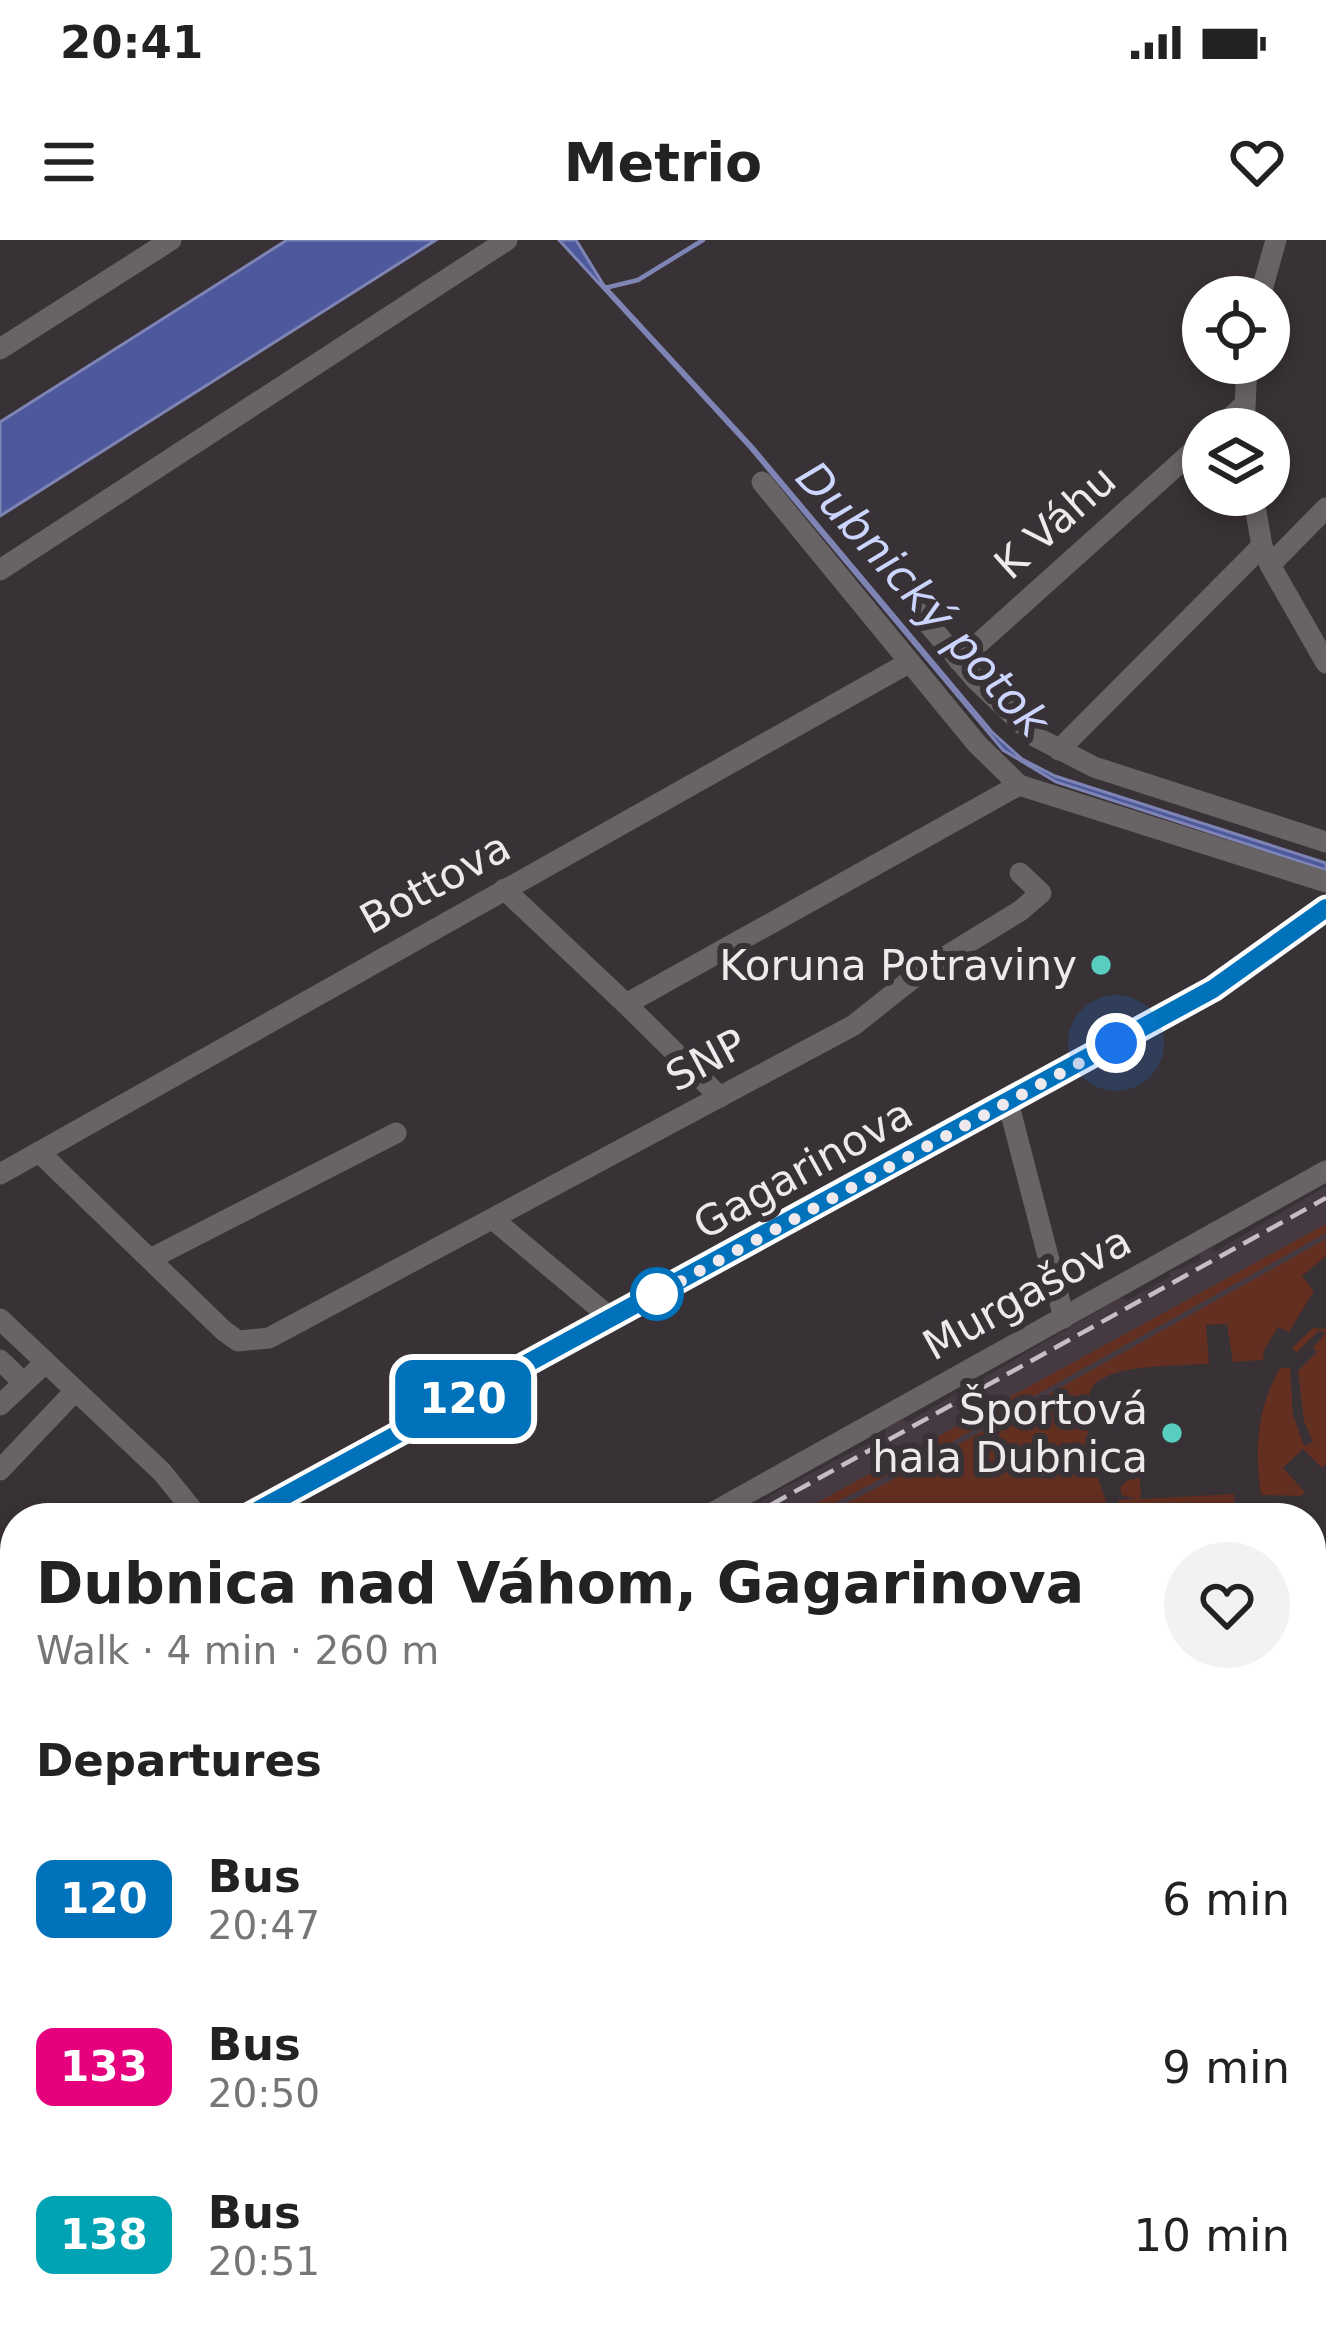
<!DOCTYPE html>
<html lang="en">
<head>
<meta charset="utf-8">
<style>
	:root { --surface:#fff; --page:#f2f2f2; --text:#222; --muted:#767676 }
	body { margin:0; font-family:"DejaVu Sans",sans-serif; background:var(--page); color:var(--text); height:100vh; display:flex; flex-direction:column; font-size:45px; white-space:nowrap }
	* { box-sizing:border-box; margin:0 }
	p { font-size:39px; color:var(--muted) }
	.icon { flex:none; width:66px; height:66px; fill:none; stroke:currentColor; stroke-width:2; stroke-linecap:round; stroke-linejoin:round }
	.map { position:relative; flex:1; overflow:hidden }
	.details { position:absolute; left:0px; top:1263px; width:1326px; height:843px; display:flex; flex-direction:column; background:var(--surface); border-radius:48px 48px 0 0; box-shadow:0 6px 18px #0003 }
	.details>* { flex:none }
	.badge { padding:0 24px; border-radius:18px; font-size:42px; line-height:78px }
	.controls { position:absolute; left:1182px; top:36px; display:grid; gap:24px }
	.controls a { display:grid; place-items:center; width:108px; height:108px; border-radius:50%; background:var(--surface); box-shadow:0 6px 18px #0003; font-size:60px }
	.you { position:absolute; width:60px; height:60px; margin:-30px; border:9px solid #fff; border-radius:50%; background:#1a73e8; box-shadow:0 0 0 18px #1a73e833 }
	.map>.badge { position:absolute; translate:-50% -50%; box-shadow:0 0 0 6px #fff }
	h2 { padding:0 36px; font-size:45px; line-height:108px }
	.round { display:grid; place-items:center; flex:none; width:126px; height:126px; border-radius:63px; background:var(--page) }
	.headline { display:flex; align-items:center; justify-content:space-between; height:204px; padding:0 36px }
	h1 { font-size:57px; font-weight:800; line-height:90px }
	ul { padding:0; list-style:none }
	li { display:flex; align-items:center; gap:36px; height:168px; padding:0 36px }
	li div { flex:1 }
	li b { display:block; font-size:45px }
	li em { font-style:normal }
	li .badge { min-width:132px; font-weight:700; text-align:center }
	.status { display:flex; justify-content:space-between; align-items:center; height:84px; padding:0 60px; background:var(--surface); direction:ltr }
	.status svg { height:33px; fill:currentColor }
	header { display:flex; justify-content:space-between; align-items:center; height:156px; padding:0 36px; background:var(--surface); font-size:54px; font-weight:800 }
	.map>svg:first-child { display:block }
	.built { fill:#453a42 }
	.green { fill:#622f20 }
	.water { fill:#4e589c; stroke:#7e84b4; stroke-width:3 }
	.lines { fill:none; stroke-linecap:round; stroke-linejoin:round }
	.stream { stroke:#7e84b4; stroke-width:4.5 }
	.minor { stroke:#686364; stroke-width:21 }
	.rail { stroke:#c5bfc3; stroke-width:4.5; stroke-dasharray:18 9; stroke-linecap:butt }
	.line-casing { stroke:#fff; stroke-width:27 }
	.line { stroke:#0072bc; stroke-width:18 }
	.walk { stroke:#eee9ec; stroke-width:12; stroke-dasharray:0 21.6 }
	.poi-dot { fill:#59cebe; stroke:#383136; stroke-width:4.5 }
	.stop-dot { fill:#fff; stroke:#0072bc; stroke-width:6 }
	.labels { text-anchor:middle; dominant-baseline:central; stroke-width:12; stroke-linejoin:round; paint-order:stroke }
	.street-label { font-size:42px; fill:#eee9ec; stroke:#383136 }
	.poi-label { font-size:42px; fill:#eee9ec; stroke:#383136; text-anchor:end }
	.water-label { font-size:45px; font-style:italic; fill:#ccd5fd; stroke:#383136 }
</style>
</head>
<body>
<div class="status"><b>20:41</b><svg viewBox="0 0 49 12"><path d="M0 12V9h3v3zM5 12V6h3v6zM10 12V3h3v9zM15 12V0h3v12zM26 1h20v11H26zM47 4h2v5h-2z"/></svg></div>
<header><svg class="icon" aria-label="menu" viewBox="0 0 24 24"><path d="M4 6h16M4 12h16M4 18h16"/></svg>Metrio<svg class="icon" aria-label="heart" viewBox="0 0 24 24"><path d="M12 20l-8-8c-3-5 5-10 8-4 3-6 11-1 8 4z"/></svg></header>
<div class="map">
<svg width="1326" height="2104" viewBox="0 0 1326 2104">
	<rect width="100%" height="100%" fill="#383136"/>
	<g class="built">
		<polygon points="1326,946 1326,1013 1103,1139 852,1278 735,1278 785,1247 886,1194 885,1188 903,1179 908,1182 1120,1058 1128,1060 1170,1037 1169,1033 1200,1020 1199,1014 1210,1008 1215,1012"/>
		<polygon points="1,1426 15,1441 15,1628 0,1637"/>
	</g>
	<g class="green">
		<polygon points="1326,984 1326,993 957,1199 806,1278 789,1278"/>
		<path d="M1326,999V1016L1302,1036L1314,1051L1289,1092L1278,1087L1263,1112L1264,1120L1233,1122L1227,1084L1206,1085L1209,1124C1179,1126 1122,1124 1098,1141C1071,1161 1099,1242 1108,1267L1098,1278H818L936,1217Z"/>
		<path d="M1313,1088L1326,1089V1224L1322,1228L1303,1209L1283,1228L1305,1252L1301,1256L1261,1255C1254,1210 1257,1168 1280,1128H1290L1293,1175L1304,1206L1313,1202L1304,1181L1298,1131L1317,1112L1313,1107L1325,1094L1320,1090L1296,1113L1292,1108Z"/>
		<polygon points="1140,1238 1141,1259 1234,1254 1235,1278 1119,1278 1118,1260 1136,1258 1122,1256 1120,1247 1128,1240"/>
	</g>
	<g class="water">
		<polygon points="287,0 436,0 0,276 0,182"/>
		<polygon points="559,0 576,0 603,44 753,207 992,492 1022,519 1055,536 1326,623 1326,630 1056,542 1003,510 750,208"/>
	</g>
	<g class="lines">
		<polyline class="stream" points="605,48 638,40 703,0"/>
		<g class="minor">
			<polyline points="1260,57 1276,0"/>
			<polyline points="0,109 171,0"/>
			<polyline points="1218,189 1243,166"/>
			<polyline points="1244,189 1247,123"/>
			<polyline points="762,242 977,504 1019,545 1326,642"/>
			<polyline points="1253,255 1262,306 1270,325 1326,423"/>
			<polyline points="1270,325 1326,268"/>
			<polyline points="0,330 507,0"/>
			<polyline points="919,373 976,440 1036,497 1094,527 1326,602"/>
			<polyline points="959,421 1203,202"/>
			<polyline points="1059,510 1262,306"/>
			<polyline points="504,649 626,764"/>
			<polyline points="720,857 626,764 1019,545"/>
			<polyline points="1008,862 1064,1078"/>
			<polyline points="39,912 224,1091 238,1101 269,1098 854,785 922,731 1020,671 1041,653 1020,633"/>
			<polyline points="0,934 910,422"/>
			<polyline points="494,980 612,1079"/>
			<polyline points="150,1019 396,893"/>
			<polyline points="0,1079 162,1232 195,1273 205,1278"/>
			<polyline points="0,1120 23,1142"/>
			<polyline points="0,1165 45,1123"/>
			<polyline points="0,1230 75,1151"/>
			<polyline points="244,1278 1213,750 1326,667"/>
			<polyline points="703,1278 1326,931"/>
			<polyline points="1313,1385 1326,1398"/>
			<polyline points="1311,1625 1326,1614"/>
			<polyline points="1311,1911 1326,1917"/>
			<polyline points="1311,2043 1326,2009"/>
			<polyline points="1063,2091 1088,2104"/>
			<polyline points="711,2104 718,2091"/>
			<polyline points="811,2104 818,2091"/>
			<polyline points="1280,2104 1286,2091"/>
		</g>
		<g class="rail">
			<polyline points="747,1278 1326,958"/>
			<polyline points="0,1691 15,1683"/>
		</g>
	</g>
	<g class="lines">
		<defs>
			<polyline id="line" points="244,1278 1213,749 1326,668"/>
		</defs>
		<use href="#line" class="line-casing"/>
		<use href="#line" class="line"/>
		<polyline class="walk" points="657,1054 650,1058 1116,803"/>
	</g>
	<g class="poi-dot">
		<circle cx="1101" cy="725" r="12"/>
		<circle cx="1172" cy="1193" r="12"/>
	</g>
	<circle class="stop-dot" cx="657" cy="1054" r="24"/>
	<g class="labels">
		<g class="street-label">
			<text transform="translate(1055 282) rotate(-42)">K Váhu</text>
			<text transform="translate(435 643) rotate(-29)">Bottova</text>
			<text transform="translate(706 820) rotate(-28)">SNP</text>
			<text transform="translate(803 929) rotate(-29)">Gagarinova</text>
			<text transform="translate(1027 1053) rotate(-29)">Murgašova</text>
		</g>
		<g class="poi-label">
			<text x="1077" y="725">Koruna Potraviny</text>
			<text x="1148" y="1169">Športová<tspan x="1148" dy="48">hala Dubnica</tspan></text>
		</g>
		<g class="water-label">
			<text transform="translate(923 359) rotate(48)">Dubnický potok</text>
		</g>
	</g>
</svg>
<div class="controls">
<a><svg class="icon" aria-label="locate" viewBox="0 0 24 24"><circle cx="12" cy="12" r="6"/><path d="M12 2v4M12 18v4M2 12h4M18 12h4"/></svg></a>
<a><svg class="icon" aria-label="layers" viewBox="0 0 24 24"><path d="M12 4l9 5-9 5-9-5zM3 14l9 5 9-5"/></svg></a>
</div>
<div class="you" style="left:1116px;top:803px"></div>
<b class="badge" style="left:463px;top:1159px;background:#0072bc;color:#fff">120</b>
<section class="details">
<div class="headline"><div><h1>Dubnica nad Váhom, Gagarinova</h1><p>Walk · 4 min · 260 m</p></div><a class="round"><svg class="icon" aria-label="heart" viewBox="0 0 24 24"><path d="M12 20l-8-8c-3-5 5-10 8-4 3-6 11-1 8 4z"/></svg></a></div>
<h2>Departures</h2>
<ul>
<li><span class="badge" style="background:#0072bc;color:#fff">120</span><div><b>Bus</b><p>20:47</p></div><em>6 min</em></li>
<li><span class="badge" style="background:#e6007e;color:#fff">133</span><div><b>Bus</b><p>20:50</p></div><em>9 min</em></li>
<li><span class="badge" style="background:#00a3b4;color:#fff">138</span><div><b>Bus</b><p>20:51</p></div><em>10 min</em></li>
</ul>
</section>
</div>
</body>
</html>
